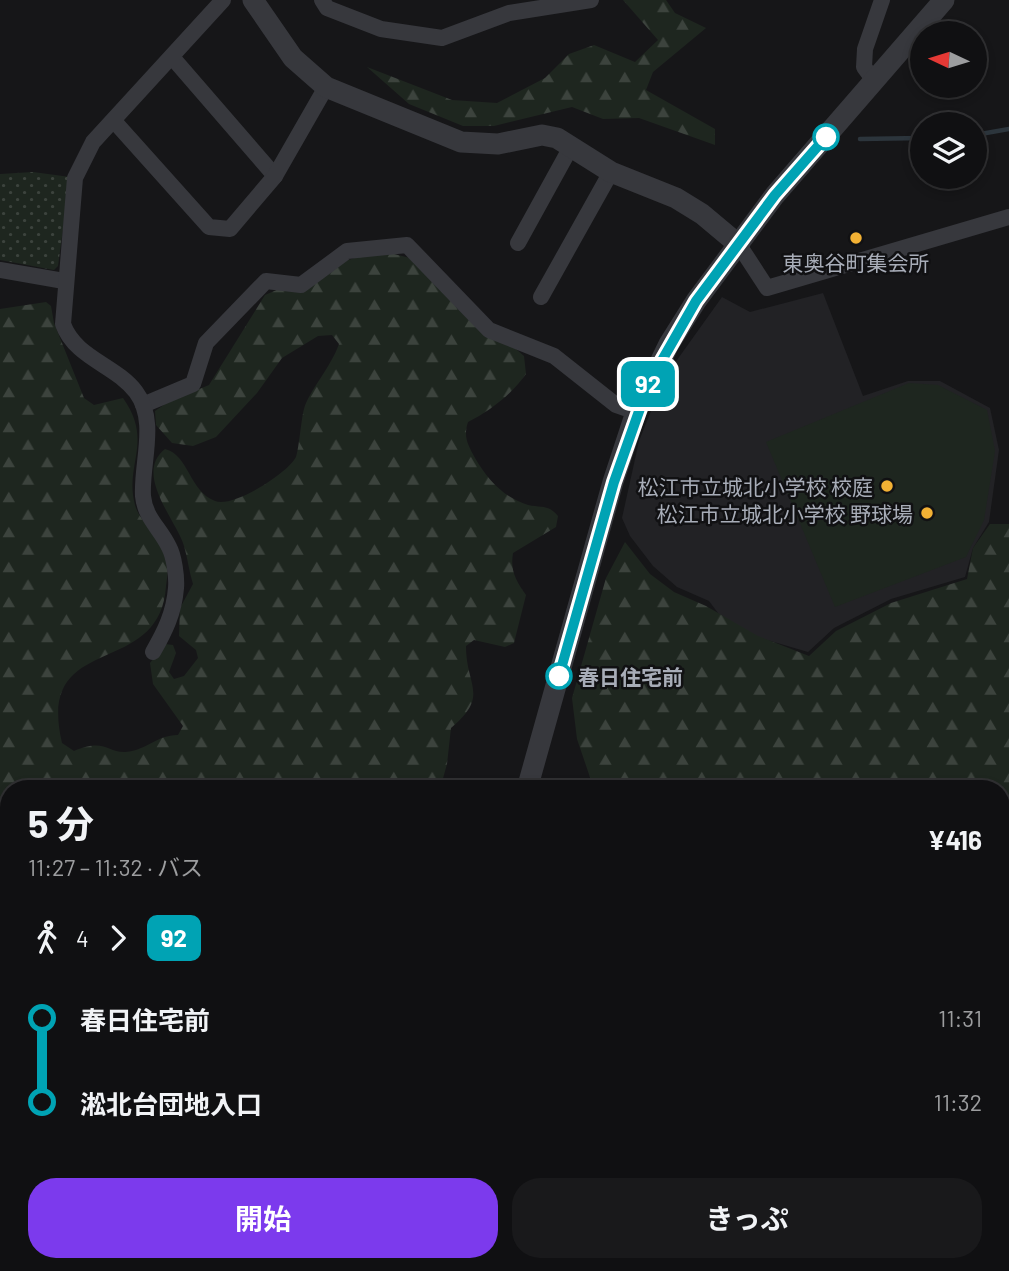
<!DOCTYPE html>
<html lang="ja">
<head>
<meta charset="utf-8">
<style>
	:root { --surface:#101012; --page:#19191b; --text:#f1f3f6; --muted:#9c9d9f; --line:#303032; --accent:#7c3aed }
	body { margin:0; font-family:Barlow,"Noto Sans JP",sans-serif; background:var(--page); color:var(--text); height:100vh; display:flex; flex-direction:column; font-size:26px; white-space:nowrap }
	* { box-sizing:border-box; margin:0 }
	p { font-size:23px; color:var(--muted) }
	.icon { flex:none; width:38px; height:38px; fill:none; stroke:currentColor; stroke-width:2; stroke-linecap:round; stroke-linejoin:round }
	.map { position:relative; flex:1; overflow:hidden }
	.side { position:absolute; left:0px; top:780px; width:1010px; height:492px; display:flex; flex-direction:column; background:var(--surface); border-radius:28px 28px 0 0; box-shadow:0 4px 10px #0003,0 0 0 2px var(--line) }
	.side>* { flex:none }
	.badge { padding:0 14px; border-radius:10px; font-size:24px; line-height:46px }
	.needle { width:46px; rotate:274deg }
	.buttons { position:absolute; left:910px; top:21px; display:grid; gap:14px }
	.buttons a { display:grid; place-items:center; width:77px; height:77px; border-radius:50%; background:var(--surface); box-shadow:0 4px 10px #0003,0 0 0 2px var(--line); font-size:35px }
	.map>.badge { position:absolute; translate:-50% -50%; box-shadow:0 0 0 4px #fff }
	.legs { display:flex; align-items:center; gap:10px; height:77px; padding:0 28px; font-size:23px }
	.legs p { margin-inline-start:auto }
	.head { display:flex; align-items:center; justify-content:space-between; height:119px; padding:0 28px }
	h1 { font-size:38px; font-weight:700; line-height:52px }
	.primary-button { display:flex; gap:14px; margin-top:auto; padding:14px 28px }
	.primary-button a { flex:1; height:80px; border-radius:28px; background:var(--accent); color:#fff; font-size:28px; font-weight:700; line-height:80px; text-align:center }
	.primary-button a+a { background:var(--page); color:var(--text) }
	ul { padding:0 28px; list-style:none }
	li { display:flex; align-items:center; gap:24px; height:84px; font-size:26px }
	li i { display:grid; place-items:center; width:10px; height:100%; margin:0 9px; background:currentColor }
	li i::after { content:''; width:18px; height:18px; margin:-9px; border:5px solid; border-radius:50%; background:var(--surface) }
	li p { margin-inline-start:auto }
	li:first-child i { background:linear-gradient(#0000 50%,currentColor 0) }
	li:last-child i { background:linear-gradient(currentColor 50%,#0000 0) }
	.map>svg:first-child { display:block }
	.built { fill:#222225 }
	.green { fill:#1e261f }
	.forest { fill:url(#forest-firs) }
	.park { fill:url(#park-dots) }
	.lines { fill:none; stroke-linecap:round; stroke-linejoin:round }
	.stream { stroke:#2c353c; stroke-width:4.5 }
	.minor { stroke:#37383d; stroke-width:16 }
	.tertiary { stroke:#37383d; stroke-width:21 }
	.line-1-casing { stroke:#fff; stroke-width:16 }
	.line-1 { stroke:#00a3b4; stroke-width:10 }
	.stop-1-dot { fill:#fff; stroke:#00a3b4; stroke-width:3.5 }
	.poi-dot { fill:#f2b134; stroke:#111113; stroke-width:2.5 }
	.labels { text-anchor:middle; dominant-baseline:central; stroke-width:5; stroke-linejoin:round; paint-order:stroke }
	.poi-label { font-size:21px; fill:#a8adb8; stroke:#111113; text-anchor:end }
	.stop-label { font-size:21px; font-weight:bold; fill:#a8adb8; stroke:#111113; text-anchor:start }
</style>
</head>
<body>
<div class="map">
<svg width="1009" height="1271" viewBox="0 0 1009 1271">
	<defs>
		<pattern id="forest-firs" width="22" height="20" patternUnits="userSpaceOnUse" patternTransform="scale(1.75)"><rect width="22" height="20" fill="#1e261f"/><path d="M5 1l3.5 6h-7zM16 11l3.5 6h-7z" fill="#3c433d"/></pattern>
		<pattern id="park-dots" width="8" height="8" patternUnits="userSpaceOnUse" patternTransform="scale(1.75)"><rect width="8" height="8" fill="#1e261f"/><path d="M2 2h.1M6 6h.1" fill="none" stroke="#3c433d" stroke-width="1.8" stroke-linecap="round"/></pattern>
	</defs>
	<rect width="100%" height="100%" fill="#161618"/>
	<polygon class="built" points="823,293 863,396 908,381 940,381 990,408 999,450 989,522 973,548 965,577 891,599 834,628 808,652 730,629 709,601 677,587 653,566 630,536 622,518 639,441 657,396 672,367 722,297 750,312"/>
	<polygon class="green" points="909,383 938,385 987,410 995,451 984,520 966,557 835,607 766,442"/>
	<g class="forest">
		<polygon points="623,0 666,0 675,13 706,28 653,72 646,90 715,129 715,145 639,118 603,119 572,107 494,126 463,126 409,104 367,67 452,100 497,103 545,78 569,54 594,45 635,62 658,40"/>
		<path d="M390,253L410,258L524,356L526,374C512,394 490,411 468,422C463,437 468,445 475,458C488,480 503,497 528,505C541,508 548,504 558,516L556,527L513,553C510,571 516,581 526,595L514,643L505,647L474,640L466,646C466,687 490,695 451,728L447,764L440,789H9V1264H146L139,1271H0V309L46,302L51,306L54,323L84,398L94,405L123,398C154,442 124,464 135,505C140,524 164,538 168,559C169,567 167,578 166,586C160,681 35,629 62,743L74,751C108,736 108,757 132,751C150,747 156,736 178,735L183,726L153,684L150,663L165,644L173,645L176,653L169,672L174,679L184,676L198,658L196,650L179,636L180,608L193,584C189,572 188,559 184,546C177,521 133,474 165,449C189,455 189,491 215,501C233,508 287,474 296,457C299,449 301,420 304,409C309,391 331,367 339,344L332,335L318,336L282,358L257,393L216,437L193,446L172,443L156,425L155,411L168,402L209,385L265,295L342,262L361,256Z"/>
		<polygon points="990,524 1009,524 1009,1063 1001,1063 1001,789 594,789 577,739 572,698 606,578 625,542 650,574 674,592 706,606 758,636 809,656 836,631 891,603 967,579 973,548"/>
		<polygon points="669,1264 971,1264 966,1271 671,1271"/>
	</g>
	<polygon class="park" points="33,172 70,177 58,266 54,270 0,260 0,174"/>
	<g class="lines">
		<g class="stream">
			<polyline points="975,135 1009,129"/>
			<polyline points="860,139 922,138"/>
			<polyline points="554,1264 654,1270"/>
			<polyline points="479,1271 479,1267"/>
		</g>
		<g class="minor">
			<polyline points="322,0 327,8 381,29 442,38 509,13 591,0"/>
			<polyline points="172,57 275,176"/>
			<polyline points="875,82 864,67 865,49 882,0"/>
			<polyline points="114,121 209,227 230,229 275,176 326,87"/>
			<polyline points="518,243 572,145"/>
			<polyline points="739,245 767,288 1009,217"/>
			<polyline points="0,270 64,281"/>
			<polyline points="541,297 611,172"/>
			<polyline points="143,405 193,384 206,343 266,281 301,285 347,251 407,245 489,330 554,356 616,405 636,412"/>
			<path d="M153,652C165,631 174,613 176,588C177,577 174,556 169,547C160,528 145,518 143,496C141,463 158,421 136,392C116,365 75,358 63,324L75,178L93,142L223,0"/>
			<polyline points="305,1264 307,1271"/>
		</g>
		<g class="tertiary">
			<polyline points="253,0 293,58 326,87 461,142 498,144 542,135 557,138 611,172 676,198 702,214 739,245"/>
			<polyline points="527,789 613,482 636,412 669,344 696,301 775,195 944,0"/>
			<polyline points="361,1271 362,1264"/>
		</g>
	</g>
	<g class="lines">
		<defs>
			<polyline id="line-1" points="559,676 614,482 649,383 696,301 775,195 826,137"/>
		</defs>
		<use href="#line-1" class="line-1-casing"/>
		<use href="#line-1" class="line-1"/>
	</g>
	<g class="stop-1-dot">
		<circle cx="826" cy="137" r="12"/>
		<circle cx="559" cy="676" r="12"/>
	</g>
	<g class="poi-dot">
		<circle cx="856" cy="238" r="7"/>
		<circle cx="887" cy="486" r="7"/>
		<circle cx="927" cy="513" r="7"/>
	</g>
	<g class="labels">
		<g class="poi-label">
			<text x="856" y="262" text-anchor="middle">東奥谷町集会所</text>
			<text x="873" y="486">松江市立城北小学校 校庭</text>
			<text x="913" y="513">松江市立城北小学校 野球場</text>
		</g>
		<g class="stop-label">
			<text x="578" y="676">春日住宅前</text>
		</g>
	</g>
</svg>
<div class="buttons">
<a><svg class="needle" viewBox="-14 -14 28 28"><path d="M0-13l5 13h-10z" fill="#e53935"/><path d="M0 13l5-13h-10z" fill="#9c9d9f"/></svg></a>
<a><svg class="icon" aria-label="layers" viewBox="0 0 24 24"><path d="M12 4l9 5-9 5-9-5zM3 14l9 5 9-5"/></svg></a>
</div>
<b class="badge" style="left:648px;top:384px;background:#00a3b4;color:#fff">92</b>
<section class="side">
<div class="head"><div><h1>5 分</h1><p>11:27 – 11:32 · バス</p></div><b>¥416</b></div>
<div class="legs"><svg class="icon" aria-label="walk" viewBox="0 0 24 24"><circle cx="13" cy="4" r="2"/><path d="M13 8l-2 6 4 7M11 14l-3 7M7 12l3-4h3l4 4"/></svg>4<svg class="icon" aria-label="forward" viewBox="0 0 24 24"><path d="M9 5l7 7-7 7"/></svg><b class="badge" style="background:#00a3b4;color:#fff">92</b></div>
<ul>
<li><i style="color:#00a3b4"></i><b>春日住宅前</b><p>11:31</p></li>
<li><i style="color:#00a3b4"></i><b>淞北台団地入口</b><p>11:32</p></li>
</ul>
<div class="primary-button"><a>開始</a><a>きっぷ</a></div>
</section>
</div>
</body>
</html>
